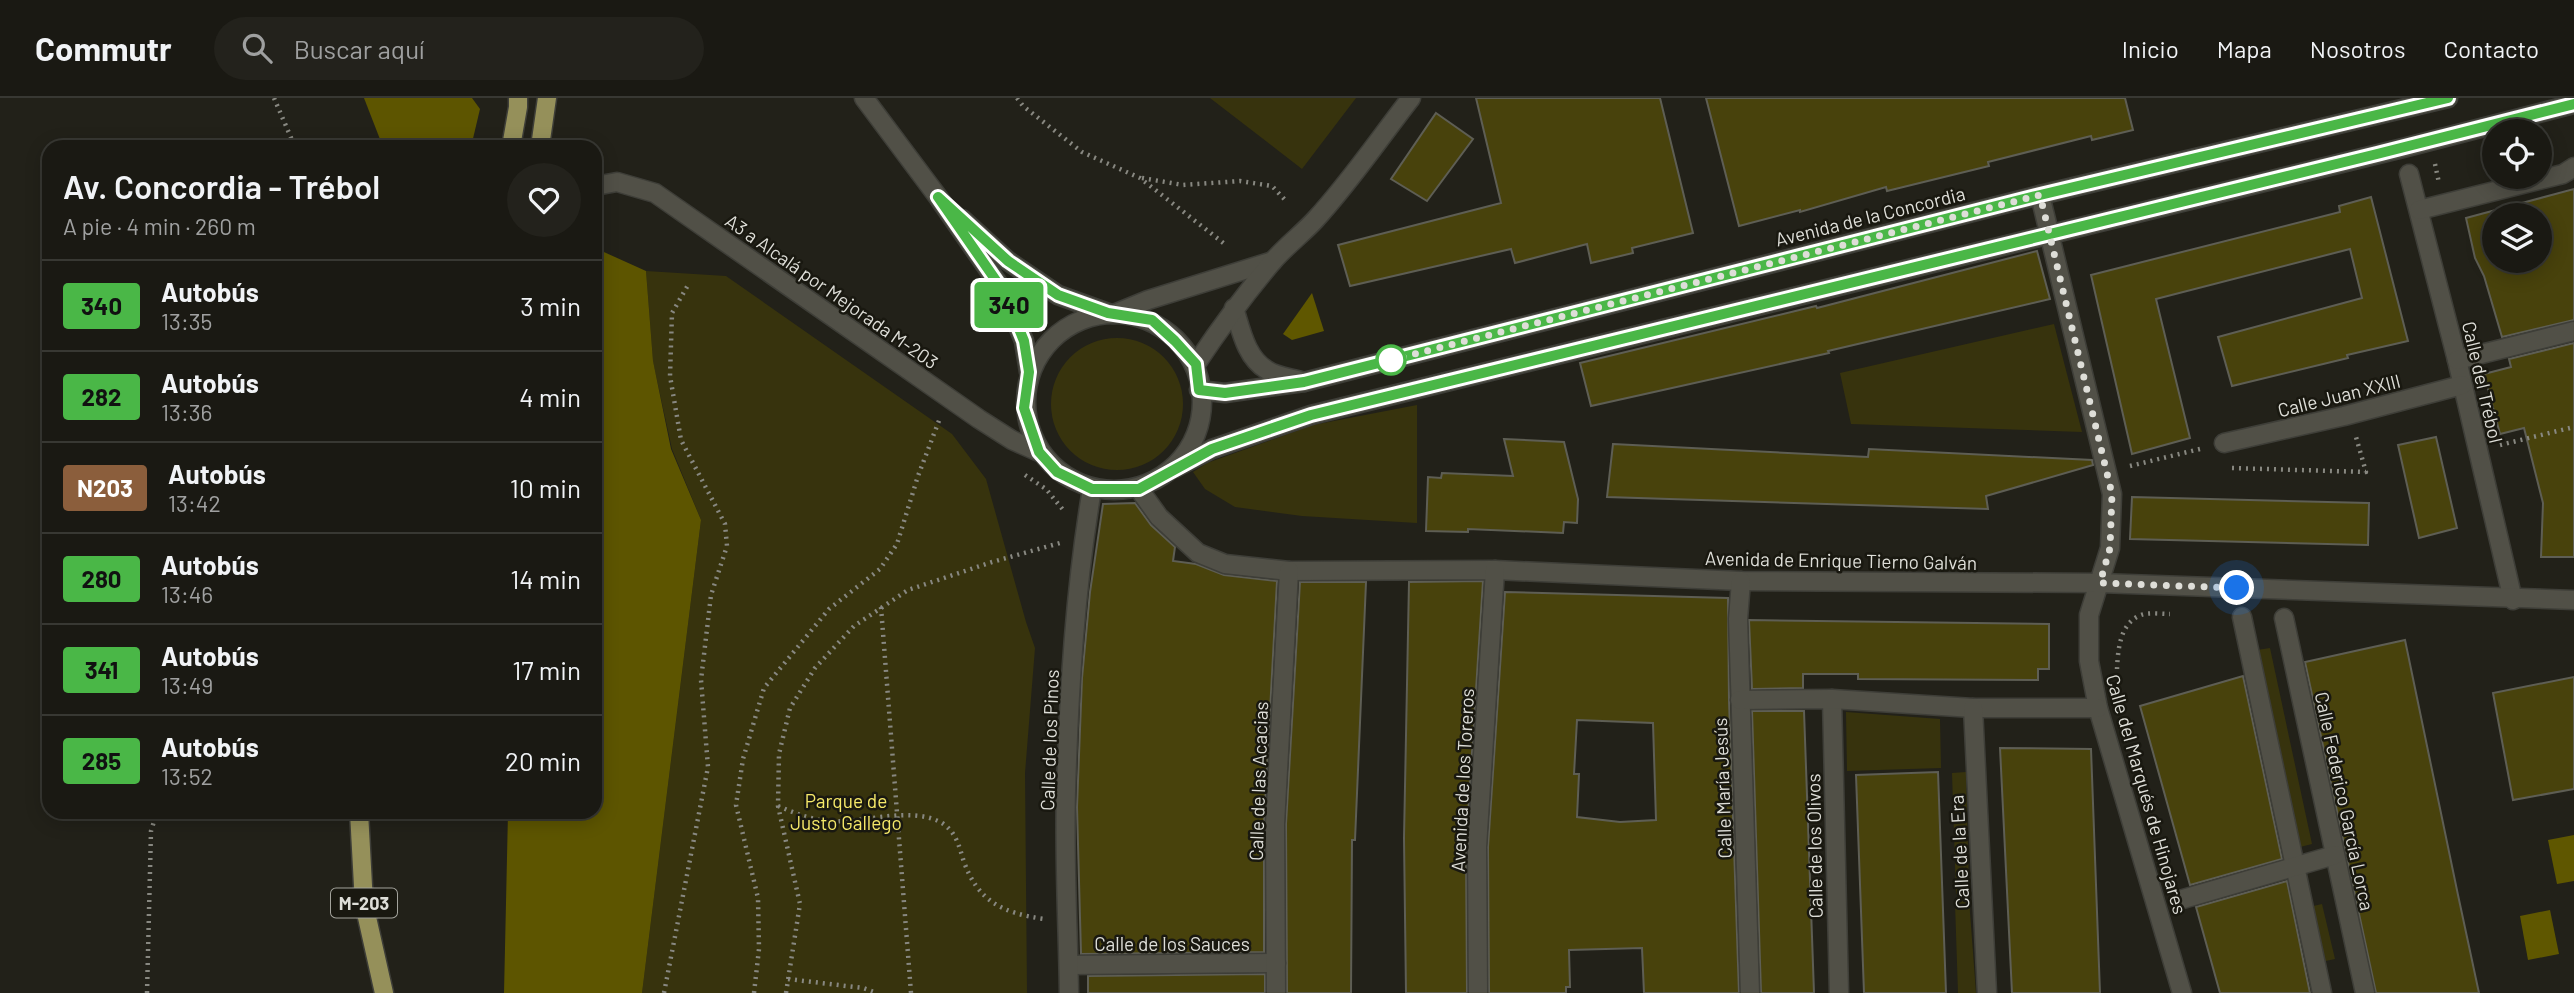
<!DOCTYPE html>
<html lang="es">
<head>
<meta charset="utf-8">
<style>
	:root { --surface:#1a1913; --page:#23221c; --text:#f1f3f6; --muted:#9fa0a0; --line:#383833 }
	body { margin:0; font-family:Barlow,sans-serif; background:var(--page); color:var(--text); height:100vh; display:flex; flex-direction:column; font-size:26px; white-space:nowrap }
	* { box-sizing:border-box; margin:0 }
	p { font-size:23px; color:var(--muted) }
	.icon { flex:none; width:38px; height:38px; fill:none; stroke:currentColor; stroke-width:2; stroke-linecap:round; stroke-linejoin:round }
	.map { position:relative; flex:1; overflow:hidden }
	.side { position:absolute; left:42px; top:42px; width:560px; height:679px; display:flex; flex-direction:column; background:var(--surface); border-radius:21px; box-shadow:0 4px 18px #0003,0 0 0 2px var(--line) }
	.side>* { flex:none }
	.badge { padding:0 14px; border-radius:5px; font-size:24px; line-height:46px }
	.buttons { position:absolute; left:2482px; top:21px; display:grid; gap:14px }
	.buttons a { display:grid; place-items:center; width:70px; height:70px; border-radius:50%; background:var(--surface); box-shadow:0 4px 18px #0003,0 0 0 2px var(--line); font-size:35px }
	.you { position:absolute; width:35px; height:35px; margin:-18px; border:5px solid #fff; border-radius:50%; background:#1a73e8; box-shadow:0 0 0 10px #1a73e833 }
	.map>.badge { position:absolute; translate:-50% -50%; box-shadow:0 0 0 4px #fff }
	.round { display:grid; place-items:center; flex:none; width:74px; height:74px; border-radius:37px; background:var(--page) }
	.headline { display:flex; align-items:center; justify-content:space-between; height:119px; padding:0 21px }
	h1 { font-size:33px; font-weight:600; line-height:52px }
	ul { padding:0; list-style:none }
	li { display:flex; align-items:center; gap:21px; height:91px; padding:0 21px; border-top:2px solid var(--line) }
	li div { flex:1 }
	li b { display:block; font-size:26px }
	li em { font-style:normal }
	li .badge { min-width:77px; font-weight:700; text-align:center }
	header { display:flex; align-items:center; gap:42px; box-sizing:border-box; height:98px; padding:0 35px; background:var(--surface); border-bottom:2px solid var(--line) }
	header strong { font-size:33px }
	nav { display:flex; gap:38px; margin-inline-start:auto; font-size:24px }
	.search { width:490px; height:63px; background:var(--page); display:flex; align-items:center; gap:18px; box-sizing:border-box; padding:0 24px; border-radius:38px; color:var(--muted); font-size:26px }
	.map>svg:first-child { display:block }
	.green { fill:#37330d }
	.forest { fill:#5d5500 }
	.water { fill:#5f5700 }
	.building { fill:#48420c; stroke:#5e5e54; stroke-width:2; fill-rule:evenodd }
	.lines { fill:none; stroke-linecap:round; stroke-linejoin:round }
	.pedestrian-casing { stroke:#3e3e38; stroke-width:21 }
	.minor-casing { stroke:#3e3e38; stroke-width:21 }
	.tertiary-casing { stroke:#3e3e38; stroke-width:21 }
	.primary-casing { stroke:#3e3e38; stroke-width:21 }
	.path { stroke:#888881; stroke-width:4.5; stroke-dasharray:2 5; stroke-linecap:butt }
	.pedestrian { stroke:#515047; stroke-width:18 }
	.minor { stroke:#515047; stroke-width:18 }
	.tertiary { stroke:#515047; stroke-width:18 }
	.primary { stroke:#95905a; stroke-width:18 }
	.line-casing { stroke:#fff; stroke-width:16 }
	.line { stroke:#4ab747; stroke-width:10 }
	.walk { stroke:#deded8; stroke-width:7; stroke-dasharray:0 12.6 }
	.stop-dot { fill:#fff; stroke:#4ab747; stroke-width:3.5 }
	.labels { text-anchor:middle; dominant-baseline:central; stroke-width:5; stroke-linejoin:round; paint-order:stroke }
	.shield { fill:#191810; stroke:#a3a39c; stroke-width:2 }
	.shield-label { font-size:18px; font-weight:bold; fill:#deded8 }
	.street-label { font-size:19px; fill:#deded8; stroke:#191810 }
	.park-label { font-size:19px; fill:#f6e969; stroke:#191810 }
</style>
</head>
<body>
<header>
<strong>Commutr</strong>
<div class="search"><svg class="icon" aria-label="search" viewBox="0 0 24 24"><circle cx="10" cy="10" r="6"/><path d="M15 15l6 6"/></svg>Buscar aquí</div>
<nav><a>Inicio</a><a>Mapa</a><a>Nosotros</a><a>Contacto</a></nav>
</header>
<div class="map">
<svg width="2574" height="895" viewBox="0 0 2574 895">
	<rect width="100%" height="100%" fill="#222119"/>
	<g class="green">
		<polygon points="1210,0 1356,0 1302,71"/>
		<polygon points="646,173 726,178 952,336 986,381 1026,524 1035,550 1025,675 1027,895 642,895 701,422 672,351 653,264"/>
		<polygon points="2054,226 2082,334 1851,326 1840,275"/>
		<circle cx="1117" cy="306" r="66"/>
		<polygon points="1417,307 1417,425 1302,418 1235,409 1205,391 1193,374 1207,365 1313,327"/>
		<polygon points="2270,550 2312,746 2300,749 2257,552"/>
		<polygon points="1846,614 1940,621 1941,670 1847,673"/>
		<polygon points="1966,674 1969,794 1956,796 1952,675"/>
		<polygon points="1969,801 1976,895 1958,895 1955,805"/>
		<polygon points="2322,806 2335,861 2321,864 2309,809"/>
	</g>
	<g class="forest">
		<polygon points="364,0 472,0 480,11 471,49 383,49"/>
		<polygon points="595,150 646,173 653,263 671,351 701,422 642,895 504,895 508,714 595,714"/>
	</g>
	<g class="water">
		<polygon points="1312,195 1324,233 1292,242 1283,236"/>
		<polygon points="2574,737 2574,783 2557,786 2548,742"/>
		<polygon points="2550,812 2559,856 2528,862 2520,818"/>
	</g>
	<g class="building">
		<polygon points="1476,0 1660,0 1693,135 1632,150 1633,155 1591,165 1587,146 1515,165 1511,151 1350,188 1338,147 1501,105"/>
		<polygon points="1706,0 2125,0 2133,32 2092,42 2091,38 1988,64 1989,68 1887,93 1886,89 1800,114 1800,112 1739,128"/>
		<polygon points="1436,15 1473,41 1427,103 1391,81"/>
		<path d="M2574,91V222L2502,239L2484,178L2475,160L2466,120ZM2494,117H2539V163H2494Z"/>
		<polygon points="2371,99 2408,243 2347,257 2348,260 2232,288 2218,239 2362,200 2350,151 2156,201 2190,340 2132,356 2091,177 2340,114 2339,108"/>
		<polygon points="2037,153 2050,201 1828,253 1829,255 1591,308 1580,265 1816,208 1817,210"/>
		<polygon points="2574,245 2574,459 2541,459 2543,405 2524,330 2500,336 2484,276 2511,269 2509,261"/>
		<polygon points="2436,339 2457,430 2419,440 2398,347"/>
		<polygon points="1504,341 1564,344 1578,401 1577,425 1564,424 1563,435 1468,431 1468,434 1426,433 1428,379 1441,380 1442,375 1513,378"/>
		<polygon points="1613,346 1868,359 1869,351 2092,362 2093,367 1986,398 1988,411 1607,399"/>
		<polygon points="2132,399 2369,405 2368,447 2130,441"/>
		<polygon points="1135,405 1151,427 1175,449 1173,463 1196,466 1224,477 1277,483 1264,725 1264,854 1081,856 1077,709 1082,580 1090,494 1103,406"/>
		<polygon points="1483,483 1466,748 1467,895 1406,895 1404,740 1409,484"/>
		<polygon points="1300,484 1366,484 1355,742 1352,742 1351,895 1287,895 1286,726"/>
		<path d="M1505,494L1728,500L1729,603L1739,895H1644L1642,850L1569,852L1570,889H1566V895H1489L1488,749ZM1577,622L1653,625L1656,722L1620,724L1577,719L1579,676H1574Z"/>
		<polygon points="1749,522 2049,526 2049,571 2038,571 2038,582 1858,581 1858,576 1803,576 1803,590 1752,591"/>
		<polygon points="2405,542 2458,797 2479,895 2376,895 2305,564"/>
		<polygon points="2243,578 2282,761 2190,787 2140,608"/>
		<polygon points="2574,579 2574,691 2513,702 2493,595"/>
		<polygon points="1752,613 1804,613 1814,895 1761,895"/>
		<polygon points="2000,650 2091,651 2100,895 2012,895"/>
		<polygon points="1938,674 1946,895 1864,895 1856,677"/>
		<polygon points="2287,783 2310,895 2220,895 2196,809"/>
		<polygon points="1265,876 1265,895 1088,895 1088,878"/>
	</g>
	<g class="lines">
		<defs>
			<g id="pedestrian">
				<polyline points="2242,519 2322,895"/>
				<polyline points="2284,520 2365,895"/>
				<polyline points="2183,801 2335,757"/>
			</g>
			<g id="minor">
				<polyline points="2409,76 2457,262 2513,502"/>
				<polyline points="2040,97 2112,396 2110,450 2089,517 2089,563 2098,610 2182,895"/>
				<polyline points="2419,112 2563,76 2574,69"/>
				<path d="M1234,210C1241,232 1246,260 1267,272C1277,279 1293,280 1304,284"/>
				<polyline points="1114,216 1148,202 1273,163"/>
				<polyline points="2457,262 2574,233"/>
				<path d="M1196,266C1220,230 1245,196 1273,163C1286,148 1302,136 1315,122C1350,84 1379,41 1411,0"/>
				<polyline points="2224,345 2344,318 2462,287"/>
				<polyline points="1139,391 1159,419 1198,455 1225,466 1289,473 1495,472 1741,483 2100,485 2574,502"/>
				<polyline points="1741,483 1738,521 1750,895"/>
				<polyline points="1832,601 1839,895"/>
				<polyline points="1740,602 1832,601 1973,610 2098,610"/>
				<polyline points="1973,610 1987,895"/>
				<polyline points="1069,867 1276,865"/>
				<path d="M1069,895C1068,828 1064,760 1066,693C1069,592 1075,491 1092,391"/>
				<polyline points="1276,895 1275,726 1289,473"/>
				<polyline points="1478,895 1477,749 1495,472"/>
			</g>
			<g id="tertiary">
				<polyline points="864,0 938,99 1004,194 1024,243 1029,274"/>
				<polyline points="595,88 617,84 655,95 979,321 1012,342 1039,354"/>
				<polyline points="962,121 1008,163 1058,197 1108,215"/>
				<circle cx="1114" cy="304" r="88"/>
				<polyline points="1199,292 1225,295 1304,284 2040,97 2448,0"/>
				<polyline points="1175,370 1212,351 1311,317 2403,50 2574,6"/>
			</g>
			<g id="primary">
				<polyline points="511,49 518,9 518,0"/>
				<polyline points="540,49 547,0"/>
				<polyline points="359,714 364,806 384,895"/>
			</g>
		</defs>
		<use href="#pedestrian" class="pedestrian-casing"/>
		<use href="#minor" class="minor-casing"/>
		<use href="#tertiary" class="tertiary-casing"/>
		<use href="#primary" class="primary-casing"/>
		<g class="path">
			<polyline points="274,0 295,49"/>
			<polyline points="1017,0 1023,8 1082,54 1140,80 1226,147"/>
			<polyline points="2435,66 2439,85"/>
			<polyline points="1142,80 1183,87 1240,83 1272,88 1287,104"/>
			<polyline points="2500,347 2574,329"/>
			<polyline points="2130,368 2204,350"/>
			<polyline points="2232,370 2366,374 2356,339"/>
			<polyline points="1025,377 1046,391 1064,413"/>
			<polyline points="881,509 911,895"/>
			<path d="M2117,571C2118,551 2120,525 2141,517C2149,514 2161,516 2170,516"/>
			<path d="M778,708C795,715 811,722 829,723C863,726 910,707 942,725C955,733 959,747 963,761C977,803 1002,815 1044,821"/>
			<polyline points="788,881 863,890 877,895"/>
			<polyline points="147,895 151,733 157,714"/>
			<polyline points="664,895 708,669 701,582 711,497 727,448 725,426 681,342 670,278 672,215 688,187"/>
			<polyline points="754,895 759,851 758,800 736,707 743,661 764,590 829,511 880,471 897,446 918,378 940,320"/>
			<polyline points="786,895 800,806 778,708 779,656 790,610 815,570 854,528 908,492 992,464 1060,445"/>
		</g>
		<use href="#pedestrian" class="pedestrian"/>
		<use href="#minor" class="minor"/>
		<use href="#tertiary" class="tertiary"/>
		<use href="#primary" class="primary"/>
	</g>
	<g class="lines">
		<defs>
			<polyline id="line" points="2448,0 2040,97 1304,284 1225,295 1199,292 1196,266 1175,243 1152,222 1108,215 1058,197 1008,163 938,99 1004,194 1024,243 1029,274 1024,310 1039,354 1057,374 1092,391 1139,391 1212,351 1311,317 2377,56 2574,6"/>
		</defs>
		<use href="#line" class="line-casing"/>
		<use href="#line" class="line"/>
		<polyline class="walk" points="1391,262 2040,97 2112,396 2110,450 2100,485 2237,490"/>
	</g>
	<circle class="stop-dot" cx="1391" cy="262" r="14"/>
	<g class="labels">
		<rect class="shield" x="331" y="790.5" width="66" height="29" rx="5"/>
		<g class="shield-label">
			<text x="364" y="805">M-203</text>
		</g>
		<g class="street-label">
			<text transform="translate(1870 118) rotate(-14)">Avenida de la Concordia</text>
			<text transform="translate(832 193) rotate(35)">A3 a Alcalá por Mejorada M-203</text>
			<text transform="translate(2483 284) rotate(77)">Calle del Trébol</text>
			<text transform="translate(2339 297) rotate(-14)">Calle Juan XXIII</text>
			<text transform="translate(1841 462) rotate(1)">Avenida de Enrique Tierno Galván</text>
			<text transform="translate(1049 642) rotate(-88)">Calle de los Pinos</text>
			<text transform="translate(1462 682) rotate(-87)">Avenida de los Toreros</text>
			<text transform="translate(1258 683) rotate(-88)">Calle de las Acacias</text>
			<text transform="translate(1722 690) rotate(-92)">Calle María Jesús</text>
			<text transform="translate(2147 696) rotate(74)">Calle del Marqués de Hinojares</text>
			<text transform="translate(2345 703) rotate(78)">Calle Federico García Lorca</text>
			<text transform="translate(1814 748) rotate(-91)">Calle de los Olivos</text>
			<text transform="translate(1959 754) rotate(-93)">Calle de la Era</text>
			<text x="1172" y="845">Calle de los Sauces</text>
		</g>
		<g class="park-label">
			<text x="846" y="702">Parque de<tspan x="846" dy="22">Justo Gallego</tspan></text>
		</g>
	</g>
</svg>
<div class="buttons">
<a><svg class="icon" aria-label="locate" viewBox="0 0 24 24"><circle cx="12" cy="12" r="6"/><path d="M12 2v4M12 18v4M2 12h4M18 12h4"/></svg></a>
<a><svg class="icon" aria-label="layers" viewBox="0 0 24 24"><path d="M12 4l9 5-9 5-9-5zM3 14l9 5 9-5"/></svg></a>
</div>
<div class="you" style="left:2237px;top:490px"></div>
<b class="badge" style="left:1009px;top:207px;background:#4ab747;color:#111">340</b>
<section class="side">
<div class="headline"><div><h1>Av. Concordia - Trébol</h1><p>A pie · 4 min · 260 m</p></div><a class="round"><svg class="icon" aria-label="heart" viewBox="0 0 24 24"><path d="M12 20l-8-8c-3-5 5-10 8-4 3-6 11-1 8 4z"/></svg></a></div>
<ul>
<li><span class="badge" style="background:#4ab747;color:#111">340</span><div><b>Autobús</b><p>13:35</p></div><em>3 min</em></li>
<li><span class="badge" style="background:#4ab747;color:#111">282</span><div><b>Autobús</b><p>13:36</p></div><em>4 min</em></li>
<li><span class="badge" style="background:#8b5e3c;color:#fff">N203</span><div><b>Autobús</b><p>13:42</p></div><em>10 min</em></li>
<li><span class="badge" style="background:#4ab747;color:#111">280</span><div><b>Autobús</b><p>13:46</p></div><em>14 min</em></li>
<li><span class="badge" style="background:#4ab747;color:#111">341</span><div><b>Autobús</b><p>13:49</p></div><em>17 min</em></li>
<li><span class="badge" style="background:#4ab747;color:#111">285</span><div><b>Autobús</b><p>13:52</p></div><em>20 min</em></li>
</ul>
</section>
</div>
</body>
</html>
